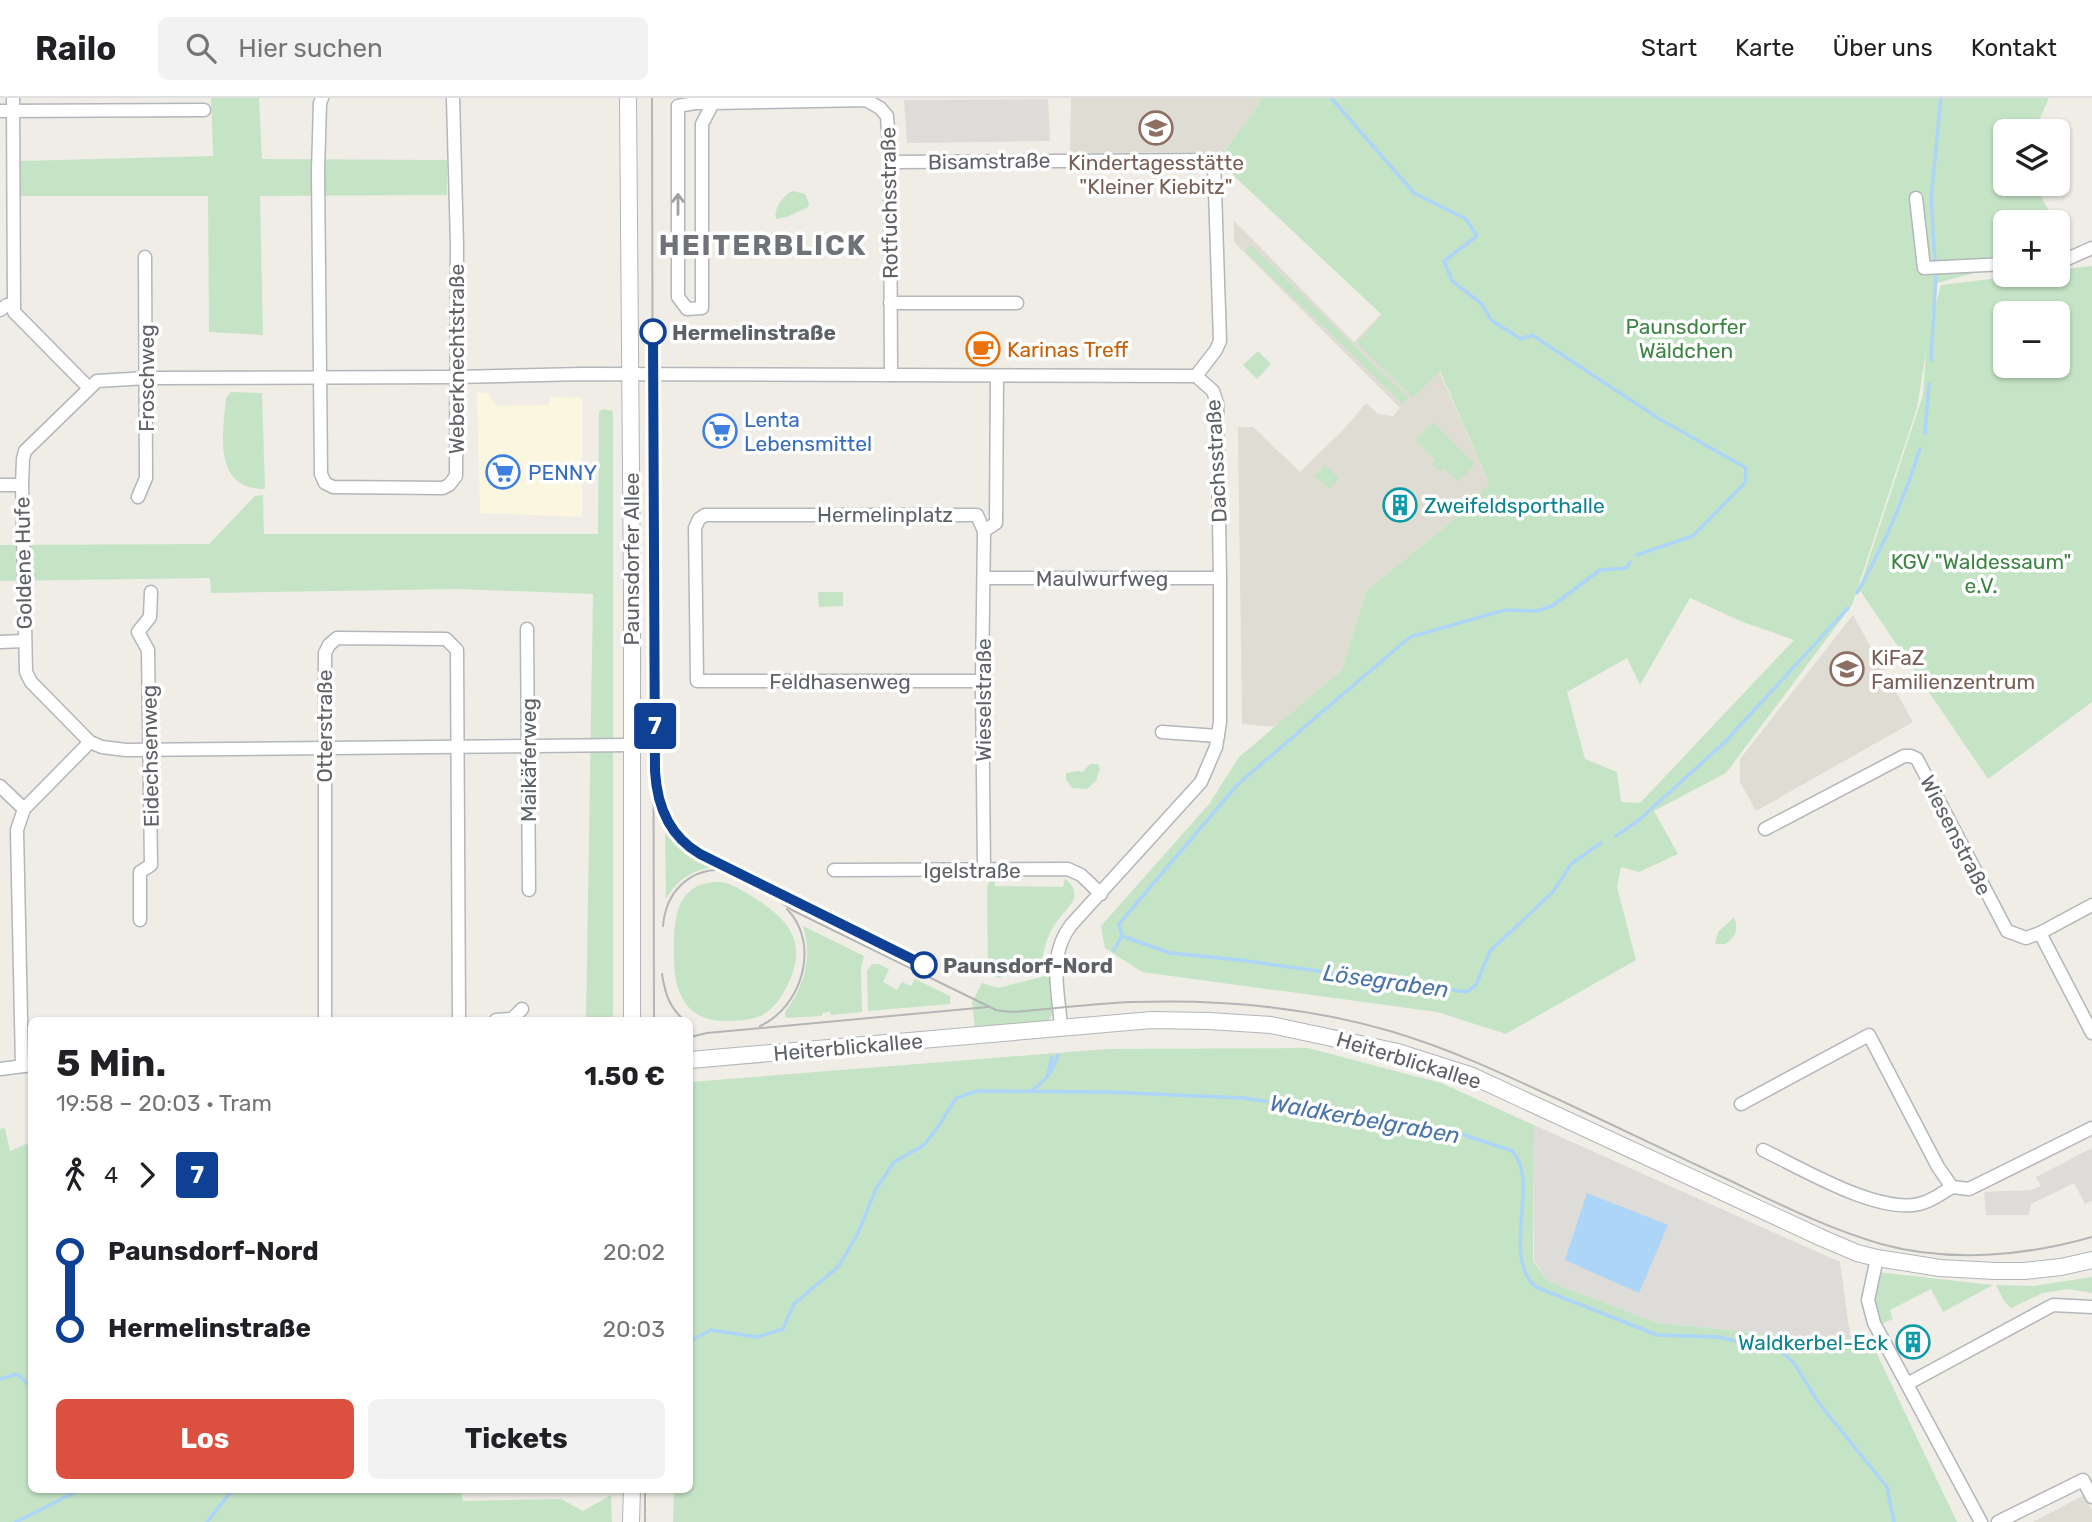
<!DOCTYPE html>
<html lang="de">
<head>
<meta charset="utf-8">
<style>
	:root { --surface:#fff; --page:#f2f2f2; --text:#202124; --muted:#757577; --line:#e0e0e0; --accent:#dc503f }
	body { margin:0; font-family:Rubik,sans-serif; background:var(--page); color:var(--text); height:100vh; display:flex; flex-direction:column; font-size:26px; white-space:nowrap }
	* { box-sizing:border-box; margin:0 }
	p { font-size:23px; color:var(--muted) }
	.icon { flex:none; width:38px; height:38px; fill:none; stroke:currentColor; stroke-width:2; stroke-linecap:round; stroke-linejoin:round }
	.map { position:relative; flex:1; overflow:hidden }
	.details { position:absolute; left:28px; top:919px; width:665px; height:476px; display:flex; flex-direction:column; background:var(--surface); border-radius:10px; box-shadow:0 2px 5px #0004 }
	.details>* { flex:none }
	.badge { padding:0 14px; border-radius:5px; font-size:24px; line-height:46px }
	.fabs { position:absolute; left:1993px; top:21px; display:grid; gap:14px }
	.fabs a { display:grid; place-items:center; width:77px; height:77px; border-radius:10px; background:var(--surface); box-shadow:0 2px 5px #0004; font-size:35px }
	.map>.badge { position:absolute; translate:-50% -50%; box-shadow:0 0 0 4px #fff }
	.legs { display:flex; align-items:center; gap:10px; height:77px; padding:0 28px; font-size:23px }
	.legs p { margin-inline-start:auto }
	.overview { display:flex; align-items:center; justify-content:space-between; height:119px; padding:0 28px }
	h1 { font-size:38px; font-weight:700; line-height:52px }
	.action { display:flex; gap:14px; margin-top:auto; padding:14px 28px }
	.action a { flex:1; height:80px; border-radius:10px; background:var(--accent); color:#fff; font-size:28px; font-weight:700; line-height:80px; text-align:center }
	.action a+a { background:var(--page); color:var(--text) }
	ul { padding:0 28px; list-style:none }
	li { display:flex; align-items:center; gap:24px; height:77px; font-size:26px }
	li i { display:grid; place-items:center; width:10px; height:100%; margin:0 9px; background:currentColor }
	li i::after { content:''; width:18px; height:18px; margin:-9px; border:5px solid; border-radius:50%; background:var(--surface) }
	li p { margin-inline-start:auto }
	li:first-child i { background:linear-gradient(#0000 50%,currentColor 0) }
	li:last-child i { background:linear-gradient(currentColor 50%,#0000 0) }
	header { display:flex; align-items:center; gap:42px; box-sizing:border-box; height:98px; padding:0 35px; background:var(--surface); border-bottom:2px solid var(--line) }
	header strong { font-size:33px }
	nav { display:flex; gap:38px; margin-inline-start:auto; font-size:24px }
	.search { width:490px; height:63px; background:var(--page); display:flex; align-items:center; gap:18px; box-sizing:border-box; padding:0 24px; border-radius:10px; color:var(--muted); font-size:26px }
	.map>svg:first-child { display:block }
	.commercial { fill:#fbf6df }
	.industrial { fill:#dedcd8 }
	.education { fill:#dfdcd4 }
	.green { fill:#c5e4c6; fill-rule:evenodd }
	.water { fill:#acd5f8 }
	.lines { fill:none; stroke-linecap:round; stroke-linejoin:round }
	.stream { stroke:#acd5f8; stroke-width:3.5 }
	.minor-casing { stroke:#b3b6ba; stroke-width:15 }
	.secondary-casing { stroke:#b2b5ba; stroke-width:18 }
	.minor { stroke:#fff; stroke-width:12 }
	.secondary { stroke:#fff; stroke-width:16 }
	.tram { stroke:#b4b5b5; stroke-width:2 }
	.oneway { stroke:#9ea0a3 }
	.line-1-casing { stroke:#fff; stroke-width:16 }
	.line-1 { stroke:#0e4094; stroke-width:10 }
	.stop-1-dot { fill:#fff; stroke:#0e4094; stroke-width:3.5 }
	.labels { text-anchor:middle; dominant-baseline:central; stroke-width:7; stroke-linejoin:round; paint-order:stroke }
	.street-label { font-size:21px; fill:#5e6165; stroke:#fff }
	.education-label { font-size:21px; fill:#785e54; stroke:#fff }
	.park-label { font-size:21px; fill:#3d8543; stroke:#fff }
	.stop-label { font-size:21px; font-weight:bold; fill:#5e6165; stroke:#fff; text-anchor:start }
	.food-label { font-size:21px; fill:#c56008; stroke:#fff; text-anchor:start }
	.shop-label { font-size:21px; fill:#366cbe; stroke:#fff; text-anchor:start }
	.culture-label { font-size:21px; fill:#0d838f; stroke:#fff; text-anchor:start }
	.water-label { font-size:23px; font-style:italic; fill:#4a75aa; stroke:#fff }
	.district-label { font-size:28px; font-weight:bold; letter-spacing:2px; fill:#6f7377; stroke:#fff }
</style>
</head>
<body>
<header>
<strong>Railo</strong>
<div class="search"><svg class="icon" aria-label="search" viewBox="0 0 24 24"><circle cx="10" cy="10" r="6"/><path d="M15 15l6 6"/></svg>Hier suchen</div>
<nav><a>Start</a><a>Karte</a><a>Über uns</a><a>Kontakt</a></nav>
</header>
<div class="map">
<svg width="2092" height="1424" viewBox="0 0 2092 1424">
	<rect width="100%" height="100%" fill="#efede6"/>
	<polygon class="commercial" points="477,294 489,295 492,302 498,308 548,307 550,299 582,300 582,419 480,415"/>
	<g class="industrial">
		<polygon points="1048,1 1050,43 907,45 904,2"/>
		<polygon points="1534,1027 1840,1164 1851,1244 1658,1225 1548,1183 1534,1163"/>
		<polygon points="2092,1050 2092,1103 2085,1106 2074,1085 2031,1106 2029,1117 1986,1117 1984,1094 2031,1092 2041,1088 2036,1079"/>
	</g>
	<g class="education">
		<polygon points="1071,0 1260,0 1260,5 1224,54 1070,55"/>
		<polygon points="1234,123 1354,244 1381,216 1434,267 1439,273 1489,385 1463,414 1366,493 1342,572 1275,629 1242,626 1238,329 1253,329 1300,374 1345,330 1366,305 1378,316 1393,318 1400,310 1234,144"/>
		<polygon points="1853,517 1913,624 1756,713 1740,684 1740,661"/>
		<polygon points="2084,1397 2092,1412 2092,1424 2033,1424"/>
	</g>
	<g class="green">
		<polygon points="211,0 259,0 262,61 447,62 447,97 260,98 263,237 209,234 208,98 21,98 20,63 213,58"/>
		<path d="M1260,0H2049L2034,33H2006V86H2035L2054,124H2006L2005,167L1937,185L1930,226L1941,187L2024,177H2058V172L2092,168V604L1988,681L1859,491L1923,297L1926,254L1917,310L1852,507L1726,675L1654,713L1678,756L1639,774L1621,769L1617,789L1636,862L1506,936L1437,914L1142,874L1105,850L1101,828L1209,706L1239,659L1342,572L1366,493L1463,414L1489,385L1440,273L1413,300L1357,245L1382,217L1234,78L1224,54L1260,5ZM2006,215H2058V268H2006ZM1690,500L1743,524L1794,542L1640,705L1621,704L1617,674L1585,661L1567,594L1627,560L1640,587Z"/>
		<path d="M793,93L805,96L809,105L808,109L787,119L776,121C773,111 783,97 793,93Z"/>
		<polygon points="1251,147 1408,300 1403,306 1245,153"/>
		<polygon points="1258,253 1271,266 1257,281 1243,267"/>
		<path d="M231,294L262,295L265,391C212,391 223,335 226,300Z"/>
		<polygon points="603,311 613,313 613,922 586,922 593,496 458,491 211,495 210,480 0,483 0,447 209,446 255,398 263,397 264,436 598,436 599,314"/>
		<polygon points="1433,324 1475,366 1458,384 1444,370 1440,373 1432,366 1435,362 1415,342"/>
		<polygon points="1325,367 1339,380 1329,391 1314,378"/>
		<polygon points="818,494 843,494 843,508 819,509"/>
		<polygon points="1090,666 1098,666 1100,670 1096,683 1087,691 1072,690 1066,682 1066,675 1078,673 1083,674"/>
		<path d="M665,726L685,749L718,769C695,770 677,781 666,801Z"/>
		<path d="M995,778V788L1063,789L1065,781C1071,785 1076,792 1074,800C1072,807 1062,816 1058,822C1047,836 1043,852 1041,869L999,880L988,877L987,789L991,780Z"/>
		<path d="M721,784C736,787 746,795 759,803C793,825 807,848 787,888C781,901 772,913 758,919C748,922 737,923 726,923C682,923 673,890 674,852C674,818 677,783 721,784Z"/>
		<path d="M1734,819C1739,830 1736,840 1725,846H1715L1718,834Z"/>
		<path d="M803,828L864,858L861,871L862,914L831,917L830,914L822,915V918L786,920L785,914C804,889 813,859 803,828Z"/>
		<polygon points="872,866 878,866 889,871 883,884 897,892 902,884 911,888 915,881 950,898 950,906 868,913 867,873"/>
		<polygon points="1049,877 1052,916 1048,925 975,928 972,904 982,885 998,890"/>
		<polygon points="1308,950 1441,985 1534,1027 1533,1163 1548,1183 1658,1225 1850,1244 1850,1238 1867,1235 1957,1424 673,1424 674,1391 690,1391 690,984 1107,951"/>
		<polygon points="5,1030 10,1053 31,1044 32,1391 461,1391 463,1403 561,1401 583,1413 611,1397 612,1424 0,1424 0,1031"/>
		<polygon points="1877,1174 1993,1187 1943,1214 1931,1191 1890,1212 1893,1221 1881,1226 1872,1203"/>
		<polygon points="2092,1179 2092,1195 2068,1191 2043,1195 2011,1210 2004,1203 1996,1187 2033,1188"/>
	</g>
	<polygon class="water" points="1587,1095 1668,1127 1639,1195 1565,1162"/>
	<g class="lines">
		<g class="stream">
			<polyline points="1331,0 1414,95 1466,121 1477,138 1444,163 1452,183 1482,206 1491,222 1521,241 1532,237 1658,320 1746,370 1745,385 1693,438 1637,457"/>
			<polyline points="1935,164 1931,101 1941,0"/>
			<polyline points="1931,262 1936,176"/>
			<polyline points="1925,335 1929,286"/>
			<path d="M1857,495C1883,449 1904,402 1920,351"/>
			<polyline points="1616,738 1639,722 1725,644 1848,510"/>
			<polyline points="1122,838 1119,826 1238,686 1410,539 1505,512 1537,513 1552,508 1600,472 1627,470 1630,464"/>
			<polyline points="1114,852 1122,838 1170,855 1240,862 1467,894 1476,887 1490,853 1553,794 1571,766 1601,745"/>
			<polyline points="1048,976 1052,959"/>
			<path d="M1031,993C1046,982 1053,974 1058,957"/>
			<path d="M690,1243L711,1232L757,1239L783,1231L794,1206L839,1168L858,1135L876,1091L894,1064L924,1047L938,1029L956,1000L977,993L1107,994L1243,1000L1374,1018L1452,1033L1512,1053C1541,1082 1500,1159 1536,1189L1657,1237L1719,1239L1782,1254L1794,1265L1818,1304L1887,1389L1894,1424"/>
			<polyline points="0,1281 17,1276 32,1290"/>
			<polyline points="16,1424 81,1391"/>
			<polyline points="207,1424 233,1391"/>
		</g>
		<defs>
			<g id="minor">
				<polyline points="13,0 14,214 88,289"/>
				<polyline points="322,0 320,5 318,73 321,376 325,385 333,389 443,390 449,387 456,378 457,147 453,0"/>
				<polyline points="713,5 695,5 678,8 678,199 687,211 702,210 702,26 713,5 866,2 880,10 887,18 890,64 891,277"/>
				<polyline points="0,13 204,12"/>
				<polyline points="890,64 1214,62 1220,243 1216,252 1196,278"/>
				<polyline points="1916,100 1924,170 2006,166"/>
				<polyline points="2058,163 2067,161 2092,150"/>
				<polyline points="890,205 1017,205"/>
				<polyline points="0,212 7,207 13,207"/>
				<polyline points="0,387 22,387"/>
				<polyline points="138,399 146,380 145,159"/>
				<polyline points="984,433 996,425 997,278"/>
				<polyline points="984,480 1220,480"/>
				<polyline points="527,531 529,792"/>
				<polyline points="0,544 24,543"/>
				<polyline points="982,583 697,583 695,430 699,421 705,417 977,417 984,433 982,583 984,771"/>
				<polyline points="1162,634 1218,638"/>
				<polyline points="631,647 126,652 102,649 90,644 31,584 26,574 22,387 23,361 25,353 97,283 147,280 457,279 583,276 1196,278"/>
				<polyline points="0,688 24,711"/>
				<polyline points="1765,731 1904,658 1911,658 1917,661 2007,833 2026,840 2040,835 2092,935"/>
				<polyline points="834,772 1068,771 1081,777 1101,796"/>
				<polyline points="140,822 140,774 151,767 148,552 138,534 150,519 151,494"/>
				<polyline points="2040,835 2092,807"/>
				<polyline points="325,922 325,555 329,547 337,540 446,541 457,552 459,922"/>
				<polyline points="496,922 512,921 522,911"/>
				<path d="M1061,930C1059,894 1047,858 1071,827L1201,684L1216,649L1220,624V480L1217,305L1213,293L1196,278"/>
				<polyline points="22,968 17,732 24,711 90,644"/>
				<polyline points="0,971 32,967"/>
				<polyline points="1741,1006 1869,937 1938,1069 1952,1089 1969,1091 2092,1030"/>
				<path d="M1763,1052C1801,1070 1877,1116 1919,1106C1931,1104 1942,1095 1952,1089"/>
				<polyline points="1877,1160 1868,1202 1874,1225 1981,1424"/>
				<polyline points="1907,1286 2053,1207 2092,1209"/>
				<polyline points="1998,1424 2083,1382 2092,1399"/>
			</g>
			<g id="secondary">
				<polyline points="628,0 632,498 632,922"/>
				<polyline points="690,962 1152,922 1209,923 1271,927 1398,954 1470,977 1822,1140 1857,1155 1877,1160 1940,1170 1995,1173 2024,1173 2061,1169 2092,1162"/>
				<polyline points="631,1424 632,1391"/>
			</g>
		</defs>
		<use href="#minor" class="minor-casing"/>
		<use href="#secondary" class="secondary-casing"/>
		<use href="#minor" class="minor"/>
		<use href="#secondary" class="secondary"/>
		<g class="tram">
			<polyline points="652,0 654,922"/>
			<path d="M655,673L658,699L665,719L679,738L695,753L753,783L792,812L996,912C1013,916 1030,912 1047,911C1076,908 1105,905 1133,904C1219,901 1307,909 1390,933C1451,951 1508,978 1566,1005C1621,1031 1677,1058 1733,1084C1781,1107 1829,1131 1881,1146C1950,1165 2025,1158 2092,1139"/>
			<path d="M663,828C666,793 690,769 727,772"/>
			<path d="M662,876C665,895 669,909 684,922"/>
			<path d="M760,928C802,909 821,846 787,811"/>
			<polyline points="690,939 707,935 988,909"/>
			<polyline points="645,1424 645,1391"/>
		</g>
	</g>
	<defs><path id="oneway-shaft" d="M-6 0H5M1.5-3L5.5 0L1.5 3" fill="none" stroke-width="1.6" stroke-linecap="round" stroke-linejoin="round" transform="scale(1.75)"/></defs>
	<use class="oneway" href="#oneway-shaft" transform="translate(678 106) rotate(-90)"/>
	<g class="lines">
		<defs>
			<path id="line-1" d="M653,234L655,673C657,708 669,738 700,756L924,867"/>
		</defs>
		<use href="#line-1" class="line-1-casing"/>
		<use href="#line-1" class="line-1"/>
	</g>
	<defs>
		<symbol id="school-ring" viewBox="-11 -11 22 22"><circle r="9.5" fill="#fff" stroke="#8d6e63" stroke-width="1.5"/><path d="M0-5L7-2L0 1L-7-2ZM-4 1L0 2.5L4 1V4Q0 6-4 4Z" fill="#8d6e63"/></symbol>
		<symbol id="cafe-ring" viewBox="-11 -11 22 22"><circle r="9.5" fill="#fff" stroke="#e8710a" stroke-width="1.5"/><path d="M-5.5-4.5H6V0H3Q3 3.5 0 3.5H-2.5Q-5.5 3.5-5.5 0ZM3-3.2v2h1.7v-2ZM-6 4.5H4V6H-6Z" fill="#e8710a"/></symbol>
		<symbol id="supermarket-ring" viewBox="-11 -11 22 22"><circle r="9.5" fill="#fff" stroke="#3f7fe0" stroke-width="1.5"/><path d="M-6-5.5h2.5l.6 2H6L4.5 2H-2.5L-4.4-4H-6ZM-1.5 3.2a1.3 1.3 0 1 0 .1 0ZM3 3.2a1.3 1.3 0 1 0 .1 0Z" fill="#3f7fe0"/></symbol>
		<symbol id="building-ring" viewBox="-11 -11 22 22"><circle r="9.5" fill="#fff" stroke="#0f9aa8" stroke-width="1.5"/><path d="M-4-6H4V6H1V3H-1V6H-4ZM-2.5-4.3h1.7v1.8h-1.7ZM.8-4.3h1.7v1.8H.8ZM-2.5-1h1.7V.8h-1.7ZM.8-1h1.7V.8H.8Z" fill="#0f9aa8"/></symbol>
	</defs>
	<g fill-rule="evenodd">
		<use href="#school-ring" x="1137" y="11" width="38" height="38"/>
		<use href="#cafe-ring" x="964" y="232" width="38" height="38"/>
		<use href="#supermarket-ring" x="701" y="314" width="38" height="38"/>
		<use href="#supermarket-ring" x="484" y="355" width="38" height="38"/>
		<use href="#building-ring" x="1381" y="388" width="38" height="38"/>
		<use href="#school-ring" x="1828" y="552" width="38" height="38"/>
		<use href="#building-ring" x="1894" y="1225" width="38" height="38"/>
	</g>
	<g class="stop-1-dot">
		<circle cx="653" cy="234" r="12"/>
		<circle cx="924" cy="867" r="12"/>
	</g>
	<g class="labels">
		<g class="street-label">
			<text transform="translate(989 63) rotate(-1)">Bisamstraße</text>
			<text transform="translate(889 105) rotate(-91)">Rotfuchsstraße</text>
			<text transform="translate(456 261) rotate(-90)">Weberknechtstraße</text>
			<text transform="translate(146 280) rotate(-90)">Froschweg</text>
			<text transform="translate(1216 363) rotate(-93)">Dachsstraße</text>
			<text x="885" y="416">Hermelinplatz</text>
			<text transform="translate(631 461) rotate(-90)">Paunsdorfer Allee</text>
			<text transform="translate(23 465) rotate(-91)">Goldene Hufe</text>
			<text x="1102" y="480">Maulwurfweg</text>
			<text x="840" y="583">Feldhasenweg</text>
			<text transform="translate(983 602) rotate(-90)">Wieselstraße</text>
			<text transform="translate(324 628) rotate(-90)">Otterstraße</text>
			<text transform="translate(150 658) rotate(-91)">Eidechsenweg</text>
			<text transform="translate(528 662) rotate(-90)">Maikäferweg</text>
			<text transform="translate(1956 737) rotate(63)">Wiesenstraße</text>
			<text x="972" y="772">Igelstraße</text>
			<text transform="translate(848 949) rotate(-5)">Heiterblickallee</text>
			<text transform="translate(1409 962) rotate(17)">Heiterblickallee</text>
		</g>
		<g class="education-label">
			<text x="1156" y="64">Kindertagesstätte<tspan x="1156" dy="24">"Kleiner Kiebitz"</tspan></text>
			<text x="1871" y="559" text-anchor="start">KiFaZ<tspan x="1871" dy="24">Familienzentrum</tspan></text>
		</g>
		<g class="park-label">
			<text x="1686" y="228">Paunsdorfer<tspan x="1686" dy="24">Wäldchen</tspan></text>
			<text x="1981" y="463">KGV "Waldessaum"<tspan x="1981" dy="24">e.V.</tspan></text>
		</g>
		<g class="stop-label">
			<text x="672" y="234">Hermelinstraße</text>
			<text x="943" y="867">Paunsdorf-Nord</text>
		</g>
		<g class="food-label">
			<text x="1007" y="251">Karinas Treff</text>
		</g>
		<g class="shop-label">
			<text x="744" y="321">Lenta<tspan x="744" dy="24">Lebensmittel</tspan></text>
			<text x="528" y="374">PENNY</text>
		</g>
		<g class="culture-label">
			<text x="1424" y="407">Zweifeldsporthalle</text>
			<text x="1888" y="1244" text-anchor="end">Waldkerbel-Eck</text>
		</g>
		<g class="water-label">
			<text transform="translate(1386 883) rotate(8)">Lösegraben</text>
			<text transform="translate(1365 1021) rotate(10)">Waldkerbelgraben</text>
		</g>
		<g class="district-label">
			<text x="763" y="147">HEITERBLICK</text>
		</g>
	</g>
</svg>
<div class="fabs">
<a><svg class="icon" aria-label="layers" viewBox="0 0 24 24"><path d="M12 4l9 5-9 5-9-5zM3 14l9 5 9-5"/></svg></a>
<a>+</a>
<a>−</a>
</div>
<b class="badge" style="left:655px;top:628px;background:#0e4094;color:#fff">7</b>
<section class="details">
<div class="overview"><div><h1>5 Min.</h1><p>19:58 – 20:03 · Tram</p></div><b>1.50 €</b></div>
<div class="legs"><svg class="icon" aria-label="walk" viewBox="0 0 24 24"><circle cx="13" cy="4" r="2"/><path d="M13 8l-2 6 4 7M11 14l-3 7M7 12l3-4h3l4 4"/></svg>4<svg class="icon" aria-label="forward" viewBox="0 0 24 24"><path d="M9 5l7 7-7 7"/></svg><b class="badge" style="background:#0e4094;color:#fff">7</b></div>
<ul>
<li><i style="color:#0e4094"></i><b>Paunsdorf-Nord</b><p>20:02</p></li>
<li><i style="color:#0e4094"></i><b>Hermelinstraße</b><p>20:03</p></li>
</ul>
<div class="action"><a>Los</a><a>Tickets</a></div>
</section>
</div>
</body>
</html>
